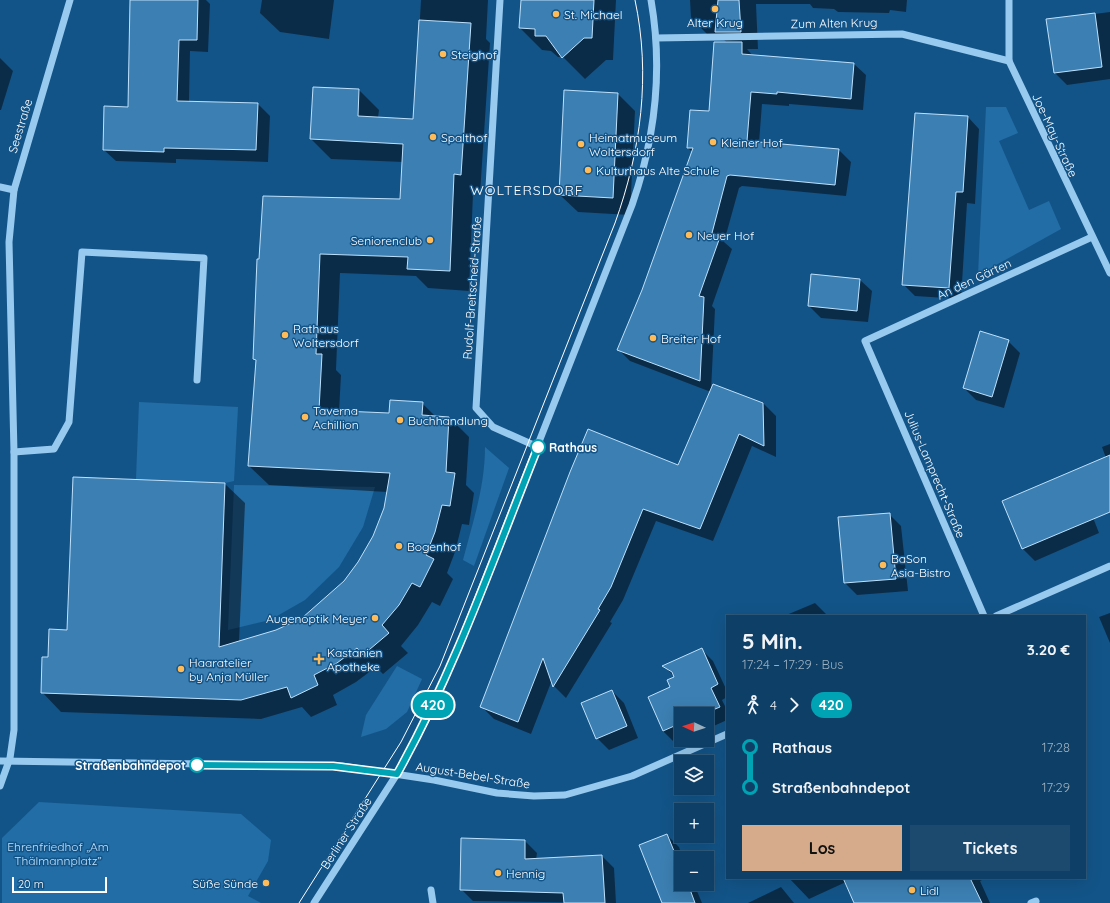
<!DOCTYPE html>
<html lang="de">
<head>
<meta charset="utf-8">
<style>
	:root { --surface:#0e3f66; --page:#1c4a6f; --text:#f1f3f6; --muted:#9bafbf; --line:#2e587a; --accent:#d6ab8b }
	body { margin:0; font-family:Quicksand,sans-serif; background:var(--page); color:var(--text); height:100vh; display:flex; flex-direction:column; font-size:15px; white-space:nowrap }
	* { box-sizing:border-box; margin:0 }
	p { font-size:13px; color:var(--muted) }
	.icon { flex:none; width:22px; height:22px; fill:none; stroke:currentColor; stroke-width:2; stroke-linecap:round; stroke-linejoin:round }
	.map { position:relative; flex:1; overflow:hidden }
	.details { position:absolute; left:726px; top:615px; width:360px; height:264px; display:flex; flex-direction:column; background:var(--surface); border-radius:0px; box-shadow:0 4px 16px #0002,0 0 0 1px var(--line) }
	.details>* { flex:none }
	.badge { padding:0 8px; border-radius:13px; font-size:14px; line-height:26px }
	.needle { width:26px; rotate:273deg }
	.buttons { position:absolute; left:674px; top:707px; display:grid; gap:8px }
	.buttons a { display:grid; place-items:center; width:40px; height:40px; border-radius:0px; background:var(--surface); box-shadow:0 4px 16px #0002,0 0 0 1px var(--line); font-size:20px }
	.scale { position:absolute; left:12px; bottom:10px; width:95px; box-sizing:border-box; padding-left:4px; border:2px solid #fff; border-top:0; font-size:11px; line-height:14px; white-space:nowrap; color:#fff; -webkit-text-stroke:3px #135488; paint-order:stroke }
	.map>.badge { position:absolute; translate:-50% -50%; box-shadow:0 0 0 2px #fff }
	.legs { display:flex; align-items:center; gap:6px; height:44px; padding:0 16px; font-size:13px }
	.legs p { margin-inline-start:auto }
	.overview { display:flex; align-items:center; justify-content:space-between; height:68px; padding:0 16px }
	h1 { font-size:22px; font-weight:700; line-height:30px }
	.primary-button { display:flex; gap:8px; margin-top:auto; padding:8px 16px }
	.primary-button a { flex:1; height:46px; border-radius:0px; background:var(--accent); color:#111; font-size:16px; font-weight:700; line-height:46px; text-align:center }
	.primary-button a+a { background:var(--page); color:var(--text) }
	ul { padding:0 16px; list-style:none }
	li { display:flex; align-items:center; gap:14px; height:40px; font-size:15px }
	li i { display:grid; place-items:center; width:6px; height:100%; margin:0 5px; background:currentColor }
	li i::after { content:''; width:10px; height:10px; margin:-5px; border:3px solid; border-radius:50%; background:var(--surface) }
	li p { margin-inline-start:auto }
	li:first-child i { background:linear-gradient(#0000 50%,currentColor 0) }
	li:last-child i { background:linear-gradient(currentColor 50%,#0000 0) }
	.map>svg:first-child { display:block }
	.green { fill:#226da6 }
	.shadow { fill:#0007 }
	.building { fill:#3c7fb2; stroke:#bfe1fc }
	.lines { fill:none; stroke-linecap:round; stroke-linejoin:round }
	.minor { stroke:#98caf0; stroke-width:7 }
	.tram { stroke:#fff; stroke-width:1 }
	.line-1-casing { stroke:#fff; stroke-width:9 }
	.line-1 { stroke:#00a3b4; stroke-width:6 }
	.poi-dot { fill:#ffbb57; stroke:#135488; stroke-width:1.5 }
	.stop-1-dot { fill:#fff; stroke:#00a3b4; stroke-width:2 }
	.labels { text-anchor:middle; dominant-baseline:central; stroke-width:3; stroke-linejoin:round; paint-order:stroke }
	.poi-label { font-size:12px; fill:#fff; stroke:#135488; text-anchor:start }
	.street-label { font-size:12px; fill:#fff; stroke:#135488 }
	.stop-label { font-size:12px; font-weight:bold; fill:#fff; stroke:#135488; text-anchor:start }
	.park-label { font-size:12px; fill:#bfe1fc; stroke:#135488 }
	.quarter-label { font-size:14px; letter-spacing:1px; fill:#fff; stroke:#135488 }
</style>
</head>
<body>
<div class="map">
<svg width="1110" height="903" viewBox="0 0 1110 903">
	<rect width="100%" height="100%" fill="#135488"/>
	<g class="green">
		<polygon points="986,107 1006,107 1018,133 999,141 1029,210 1049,201 1061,229 978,275"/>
		<polygon points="139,402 238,407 234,481 225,483 136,479"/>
		<path d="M485,447L509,468L474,566L463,560C473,521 485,487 485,447Z"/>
		<polygon points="234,485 375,487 363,527 339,567 305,600 270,620 228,630"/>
		<polygon points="397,666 422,679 407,712 386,729 361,737 366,715"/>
		<polygon points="39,802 241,814 271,840 268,861 248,896 261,903 2,903 2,838"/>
	</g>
	<g class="shadow">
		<polygon points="131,0 206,0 210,4 208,52 190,51 189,102 258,104 270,116 268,162 176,159 176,163 116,161 104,150 129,108"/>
		<polygon points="262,0 334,0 329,39 280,32 260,13"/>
		<polygon points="421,0 488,0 486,39 490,43 480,194 473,194 469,291 428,288 416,276 340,273 336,370 341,375 339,412 390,414 422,403 436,417 449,417 469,437 466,485 474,493 469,525 462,524 455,552 447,573 453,579 440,606 432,602 418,625 401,646 408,653 383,674 376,667 356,682 333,695 337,705 311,717 302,707 261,719 61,712 42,692 49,658 68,631 74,478 225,484 245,503 239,642 277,631 303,618 345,582 359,563 373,537 385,508 387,492 269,485 249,466 256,362 254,359 258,260 401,200 403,162 331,159 311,139 359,90 379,110 378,118 414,120"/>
		<polygon points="522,0 616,0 613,60 606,60 585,79 563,57 558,57 551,51 542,50 520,28"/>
		<polygon points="690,0 907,0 906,12 890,10 889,13 838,12 834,9 813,8 810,4 756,4 758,49 747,49 753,56 854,64 866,75 863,110 789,104 789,106 762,104 759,143 839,150 851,162 846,196 742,186 739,188 724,242 732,249 712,306 715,309 711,391 763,403 776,416 776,457 752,446 713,541 656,521 623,600 610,622 612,623 566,698 554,686 552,680 531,734 494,719 482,707 571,472 679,467 711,392 630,361 618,349 643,290 692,152 688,148 710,112 727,43 720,35 708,35 691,18"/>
		<polygon points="1110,12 1110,79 1067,85 1055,73 1048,20"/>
		<polygon points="0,58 13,71 1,110 0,110"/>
		<polygon points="565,91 618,94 635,111 630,215 578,212 560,195"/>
		<polygon points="968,117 979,129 975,204 967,203 961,299 915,296 903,284"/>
		<polygon points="860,280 872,291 868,322 821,318 809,306"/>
		<polygon points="1008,341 1020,353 1004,408 976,400 964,388"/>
		<polygon points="1110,444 1110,508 1092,515 1099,533 1035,561 1023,549 1003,502 1106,458 1102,447"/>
		<polygon points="889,514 901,526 908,591 857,595 845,583 839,518"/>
		<polygon points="815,603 828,616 784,616"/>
		<polygon points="1110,613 1110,643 1099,617"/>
		<polygon points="701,649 713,661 727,691 727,697 722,700 727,710 727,720 707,729 707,714 681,714 681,740 675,743 663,731 675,677 664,666"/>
		<polygon points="612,691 624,703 638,738 609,750 597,738"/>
		<polygon points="667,835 679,847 683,858 681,858 681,884 694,884 702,903 664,903"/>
		<polygon points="525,841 537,853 536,860 602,856 614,868 616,903 473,901 461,889"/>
		<polygon points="789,878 986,878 980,881 990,903 855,903 846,882 809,899"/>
		<polygon points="781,887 794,903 748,903"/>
	</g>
	<g class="building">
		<polygon points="130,0 198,0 197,40 179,40 177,101 258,103 256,150 164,148 164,152 103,150 104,106 128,107"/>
		<polygon points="521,0 594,0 592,38 584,38 562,58 546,36 535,36 535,29 519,28"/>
		<polygon points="718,0 739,0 741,32 715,32"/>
		<polygon points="1095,13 1102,67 1054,73 1046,19"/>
		<polygon points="419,20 471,23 461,175 454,174 450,271 407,269 408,257 320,254 316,354 322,354 319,410 389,413 390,400 423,402 422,415 449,417 446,472 455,473 450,506 442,505 435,532 426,555 434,559 420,587 412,583 399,605 382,625 389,633 363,655 357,648 337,663 314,675 318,685 291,698 287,687 241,700 41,693 42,657 48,657 49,629 67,630 73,477 225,483 219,647 276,630 302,618 344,581 358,562 373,536 384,508 390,473 248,466 256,360 253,359 257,259 259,259 263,196 400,199 403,144 310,139 313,87 359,89 358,116 413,119"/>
		<polygon points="714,42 742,42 742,54 854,63 851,99 777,92 777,94 751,92 747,141 839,149 835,185 730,175 727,176 712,233 720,237 699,296 704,297 700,381 617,350 642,290 693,148 687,148 690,110 709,111"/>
		<polygon points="564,90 618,93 613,198 559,195"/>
		<polygon points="915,113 968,116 963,192 956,192 949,288 902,285"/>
		<polygon points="811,274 860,279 857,311 808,306"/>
		<polygon points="980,331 1009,340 992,397 963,388"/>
		<polygon points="713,384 763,403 764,446 739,434 700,529 643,509 611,587 598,609 600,610 553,687 543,658 518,722 480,707 570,472 588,429 678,465"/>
		<polygon points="1110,455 1110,512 1022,549 1002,501"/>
		<polygon points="890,513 896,579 844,583 838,517"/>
		<polygon points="702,648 718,684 711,688 720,707 703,714 681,714 681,723 663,731 648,697 670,687 667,680 674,677 672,672 662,666"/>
		<polygon points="612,690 627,726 596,739 581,703"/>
		<polygon points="667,834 681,868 681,884 688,884 695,903 662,903 639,845"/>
		<polygon points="461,838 525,840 525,859 602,855 605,903 564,903 563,893 460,890"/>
		<polygon points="843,878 970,878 982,903 854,903"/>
	</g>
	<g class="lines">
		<g class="minor">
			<polyline points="500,0 476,408 493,427 538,447"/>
			<polyline points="1009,0 1009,61 1110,273"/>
			<polyline points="656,38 902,34 1009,61"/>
			<polyline points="0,187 14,190"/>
			<polyline points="14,452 54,449 69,422 82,252 204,258 197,380"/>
			<polyline points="984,616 865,341 1092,237"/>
			<polyline points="996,616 1110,566"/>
			<polyline points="0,761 342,766 434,780 497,793 534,796 565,795 632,776 727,734"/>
			<polyline points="0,786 10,758 14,730 14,452 9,242 14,190 70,0"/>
			<polyline points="431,890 433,903"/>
			<path d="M314,903L397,774L432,709L458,648L632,205C655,139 663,69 651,0"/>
			<polyline points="1031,903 1036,901"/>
		</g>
		<path class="tram" d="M299,903L401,742L440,666L615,223C641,151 651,75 635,0"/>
	</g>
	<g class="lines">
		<defs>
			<path id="line-1" d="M197,765L333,766L397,774C455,670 494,557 538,447"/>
		</defs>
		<use href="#line-1" class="line-1-casing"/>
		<use href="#line-1" class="line-1"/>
	</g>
	<g class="poi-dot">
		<circle cx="715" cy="9" r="4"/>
		<circle cx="556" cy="14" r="4"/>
		<circle cx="443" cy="54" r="4"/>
		<circle cx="433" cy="137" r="4"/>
		<circle cx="713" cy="142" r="4"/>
		<circle cx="581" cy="144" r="4"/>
		<circle cx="588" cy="170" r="4"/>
		<circle cx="689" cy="235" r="4"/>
		<circle cx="430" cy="240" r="4"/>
		<circle cx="285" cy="335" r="4"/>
		<circle cx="653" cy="338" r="4"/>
		<circle cx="305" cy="417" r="4"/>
		<circle cx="400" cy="420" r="4"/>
		<circle cx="399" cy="546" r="4"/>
		<circle cx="883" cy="565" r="4"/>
		<circle cx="375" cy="618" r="4"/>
		<path d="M317 653h4v4h4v4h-4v4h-4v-4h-4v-4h4z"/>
		<circle cx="181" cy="669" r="4"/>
		<circle cx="498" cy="873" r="4"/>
		<circle cx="266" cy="883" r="4"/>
		<circle cx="912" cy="890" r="4"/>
	</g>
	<g class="stop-1-dot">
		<circle cx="538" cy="447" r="7"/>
		<circle cx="197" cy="765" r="7"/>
	</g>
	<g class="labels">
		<g class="poi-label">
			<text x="564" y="14">St. Michael</text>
			<text x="715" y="22" text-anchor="middle">Alter Krug</text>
			<text x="451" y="54">Steighof</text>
			<text x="441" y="137">Spalthof</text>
			<text x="589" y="137">Heimatmuseum<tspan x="589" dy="14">Woltersdorf</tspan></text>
			<text x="721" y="142">Kleiner Hof</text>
			<text x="596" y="170">Kulturhaus Alte Schule</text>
			<text x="697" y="235">Neuer Hof</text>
			<text x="422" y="240" text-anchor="end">Seniorenclub</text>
			<text x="293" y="328">Rathaus<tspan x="293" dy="14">Woltersdorf</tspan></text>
			<text x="661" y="338">Breiter Hof</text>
			<text x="313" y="410">Taverna<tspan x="313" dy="14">Achillion</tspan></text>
			<text x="408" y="420">Buchhandlung</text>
			<text x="407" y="546">Bogenhof</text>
			<text x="891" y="558">BaSon<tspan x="891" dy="14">Asia-Bistro</tspan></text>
			<text x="367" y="618" text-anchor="end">Augenoptik Meyer</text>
			<text x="327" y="652">Kastanien<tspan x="327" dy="14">Apotheke</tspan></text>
			<text x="189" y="662">Haaratelier<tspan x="189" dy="14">by Anja Müller</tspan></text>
			<text x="506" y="873">Hennig</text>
			<text x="258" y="883" text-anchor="end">Süße Sünde</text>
			<text x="920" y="890">Lidl</text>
		</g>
		<g class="street-label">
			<text transform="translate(834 23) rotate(-1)">Zum Alten Krug</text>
			<text transform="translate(20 126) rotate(-73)">Seestraße</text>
			<text transform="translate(1055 135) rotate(65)">Joe-May-Straße</text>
			<text transform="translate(974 279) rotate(-25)">An den Gärten</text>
			<text transform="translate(472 288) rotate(-86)">Rudolf-Breitscheid-Straße</text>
			<text transform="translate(935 474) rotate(67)">Julius-Lamprecht-Straße</text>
			<text transform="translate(473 775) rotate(9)">August-Bebel-Straße</text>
			<text transform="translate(346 833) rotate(-57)">Berliner Straße</text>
		</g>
		<g class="stop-label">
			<text x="549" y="447">Rathaus</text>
			<text x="186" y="765" text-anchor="end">Straßenbahndepot</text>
		</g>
		<g class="park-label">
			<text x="58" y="846">Ehrenfriedhof „Am<tspan x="58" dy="14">Thälmannplatz”</tspan></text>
		</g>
		<g class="quarter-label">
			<text x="527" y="190">WOLTERSDORF</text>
		</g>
	</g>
</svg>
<div class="buttons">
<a><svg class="needle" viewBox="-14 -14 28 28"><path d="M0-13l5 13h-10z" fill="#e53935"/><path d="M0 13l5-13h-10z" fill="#9bafbf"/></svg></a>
<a><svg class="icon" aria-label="layers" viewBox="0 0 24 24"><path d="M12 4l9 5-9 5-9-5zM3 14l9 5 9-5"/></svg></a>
<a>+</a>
<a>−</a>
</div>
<div class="scale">20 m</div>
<b class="badge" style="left:433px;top:705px;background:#00a3b4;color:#fff">420</b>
<section class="details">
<div class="overview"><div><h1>5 Min.</h1><p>17:24 – 17:29 · Bus</p></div><b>3.20 €</b></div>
<div class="legs"><svg class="icon" aria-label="walk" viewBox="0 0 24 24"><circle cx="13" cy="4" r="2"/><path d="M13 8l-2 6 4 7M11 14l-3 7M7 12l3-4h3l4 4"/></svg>4<svg class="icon" aria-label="forward" viewBox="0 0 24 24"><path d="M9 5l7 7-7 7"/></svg><b class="badge" style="background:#00a3b4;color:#fff">420</b></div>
<ul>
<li><i style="color:#00a3b4"></i><b>Rathaus</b><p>17:28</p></li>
<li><i style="color:#00a3b4"></i><b>Straßenbahndepot</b><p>17:29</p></li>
</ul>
<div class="primary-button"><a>Los</a><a>Tickets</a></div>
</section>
</div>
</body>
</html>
